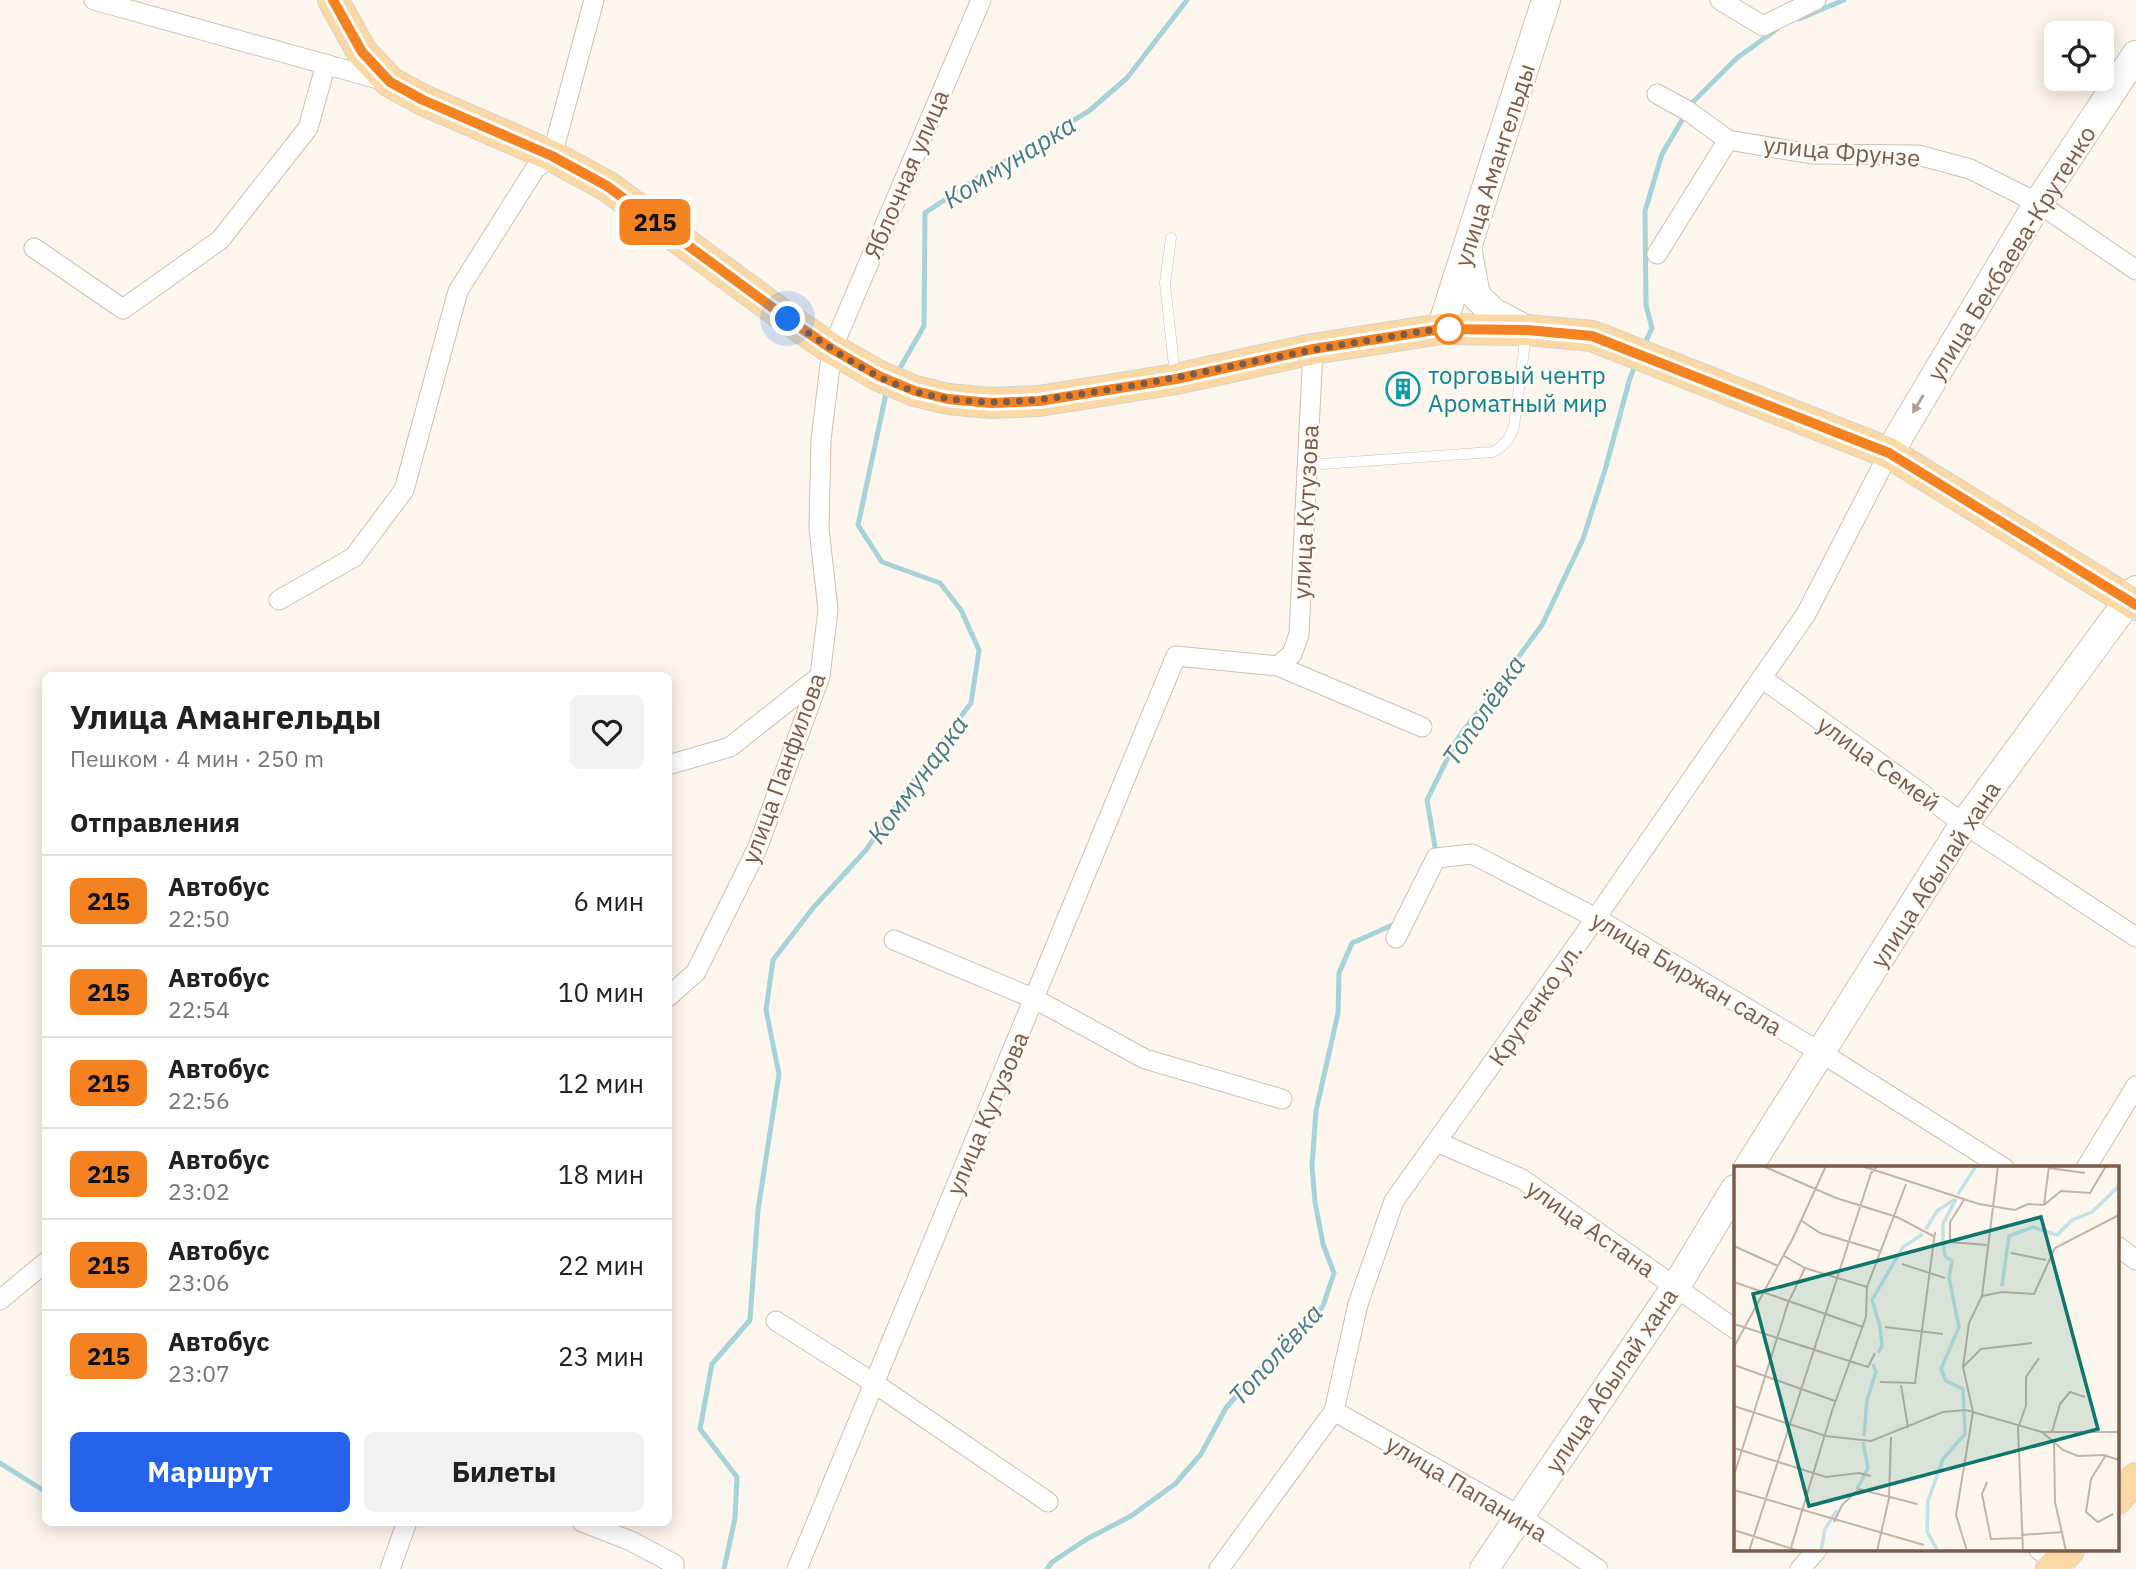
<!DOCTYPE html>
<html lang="ru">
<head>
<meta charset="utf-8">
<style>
	:root { --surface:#fff; --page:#f2f2f2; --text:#202124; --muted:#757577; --line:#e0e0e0; --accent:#2563eb }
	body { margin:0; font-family:"IBM Plex Sans",sans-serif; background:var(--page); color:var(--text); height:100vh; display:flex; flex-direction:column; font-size:26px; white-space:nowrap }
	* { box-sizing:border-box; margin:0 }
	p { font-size:23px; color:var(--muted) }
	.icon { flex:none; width:38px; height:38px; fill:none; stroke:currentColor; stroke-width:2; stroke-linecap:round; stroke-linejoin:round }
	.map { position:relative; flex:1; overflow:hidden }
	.panel { position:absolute; left:42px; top:672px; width:630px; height:854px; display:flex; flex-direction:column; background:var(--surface); border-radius:10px; box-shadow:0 4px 18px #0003 }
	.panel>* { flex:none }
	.badge { padding:0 14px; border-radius:10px; font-size:24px; line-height:46px }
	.fabs { position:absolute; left:2044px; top:21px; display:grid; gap:14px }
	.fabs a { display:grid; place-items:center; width:70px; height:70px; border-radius:10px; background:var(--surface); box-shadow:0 4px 18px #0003; font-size:35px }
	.you { position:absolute; width:35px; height:35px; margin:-18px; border:5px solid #fff; border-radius:50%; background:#1a73e8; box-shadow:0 0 0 10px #1a73e833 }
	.map>.badge { position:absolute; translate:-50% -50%; box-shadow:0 0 0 4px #fff }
	h2 { padding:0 28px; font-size:26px; line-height:63px }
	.round { display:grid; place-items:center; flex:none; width:74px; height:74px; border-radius:10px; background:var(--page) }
	.headline { display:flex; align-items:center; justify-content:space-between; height:119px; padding:0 28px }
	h1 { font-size:33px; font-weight:700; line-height:52px }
	.primary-button { display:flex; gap:14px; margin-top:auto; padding:14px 28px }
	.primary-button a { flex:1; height:80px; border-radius:10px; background:var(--accent); color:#fff; font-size:28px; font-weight:700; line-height:80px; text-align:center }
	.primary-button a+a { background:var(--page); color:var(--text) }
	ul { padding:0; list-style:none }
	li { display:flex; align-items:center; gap:21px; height:91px; padding:0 28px; border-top:2px solid var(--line) }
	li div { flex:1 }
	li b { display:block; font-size:26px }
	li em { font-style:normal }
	li .badge { min-width:77px; font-weight:700; text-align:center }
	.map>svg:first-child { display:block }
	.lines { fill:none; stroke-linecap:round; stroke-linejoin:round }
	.stream { stroke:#a5d3da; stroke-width:5 }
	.lane-casing { stroke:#d1beb0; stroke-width:11 }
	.street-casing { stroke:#d1beb0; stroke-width:21 }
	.secondary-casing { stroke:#d6c0b0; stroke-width:30 }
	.primary-casing { stroke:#dad1cd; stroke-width:32 }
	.lane { stroke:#fff; stroke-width:10 }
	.street { stroke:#fff; stroke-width:19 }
	.secondary { stroke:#fff; stroke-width:28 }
	.primary { stroke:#fbd9a5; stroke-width:30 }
	.oneway { fill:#af9d94 }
	.line-casing { stroke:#fff; stroke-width:16 }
	.line { stroke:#f58220; stroke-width:10 }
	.walk { stroke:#7a5c4d; stroke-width:7; stroke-dasharray:0 12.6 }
	.stop-dot { fill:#fff; stroke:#f58220; stroke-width:3.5 }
	.labels { text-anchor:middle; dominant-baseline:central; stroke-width:5; stroke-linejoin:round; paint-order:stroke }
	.street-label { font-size:24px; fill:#7a5c4d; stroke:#fffaf3 }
	.culture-label { font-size:24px; fill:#0d838f; stroke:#fffaf3; text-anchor:start }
	.water-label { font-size:26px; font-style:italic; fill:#437c86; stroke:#fffaf3 }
	.inset-river { fill:none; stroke:#bfe3e8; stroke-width:3.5 }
	.inset-road { fill:none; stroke:#c5b3a7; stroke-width:2 }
	.view { fill:#0f766e; fill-opacity:0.15; stroke:#0f766e; stroke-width:3.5 }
	.inset-edge { fill:none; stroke:#7a5c4d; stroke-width:3.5 }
</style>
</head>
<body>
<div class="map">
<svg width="2136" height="1569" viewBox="0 0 2136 1569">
	<rect width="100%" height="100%" fill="#fdf6ec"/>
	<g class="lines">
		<g class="stream">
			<polyline points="1799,19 1844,0"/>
			<polyline points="1643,348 1652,328 1646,305 1645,211 1662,154 1692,103 1737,58 1777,29"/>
			<polyline points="896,375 924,326 925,213 977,178 1089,111 1127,78 1187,0"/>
			<polyline points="1436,853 1427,800 1456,741 1542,625 1583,539 1605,470 1630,378 1636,363"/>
			<polyline points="0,1463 46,1492"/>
			<polyline points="724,1569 735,1518 737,1477 700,1429 712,1364 750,1320 758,1210 779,1074 766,1010 773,960 813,908 866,850 919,773 971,703 979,650 961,610 940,583 882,562 858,525 887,389"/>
			<polyline points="1047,1569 1052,1562 1087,1539 1131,1516 1175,1484 1201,1454 1226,1408 1262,1366 1297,1337 1323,1306 1334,1273 1323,1244 1315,1202 1312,1166 1316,1111 1338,1013 1339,973 1352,943 1395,924"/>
		</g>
		<defs>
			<g id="lane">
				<polyline points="1171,238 1165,283 1175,375"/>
				<path d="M1308,465L1493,452C1505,445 1510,439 1514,426L1526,334"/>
			</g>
			<g id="street">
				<polyline points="94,0 389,82"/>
				<polyline points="1720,0 1763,26 1816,0"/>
				<polyline points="1657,94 1688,111 1728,140 1811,154 1918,155 1970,169 2038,203 2136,270"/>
				<polyline points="34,248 123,309 220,240 308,128 326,64"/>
				<polyline points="1657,254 1728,140"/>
				<polyline points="279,600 354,557 404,490 458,291 535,169 552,156 594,0"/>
				<polyline points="1278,666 1292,654 1299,634 1313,349"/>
				<polyline points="1763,679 1964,824 2136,937"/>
				<polyline points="668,765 730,747 820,676"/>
				<polyline points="1396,938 1436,858 1472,854 1596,918 1820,1052 2004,1168"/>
				<polyline points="894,940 1035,999 1145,1059 1282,1099"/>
				<polyline points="668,997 696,972 757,849 820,676 828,610 819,528 821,440 832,349 981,0"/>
				<polyline points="1437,1142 1522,1179 1735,1329"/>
				<polyline points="2086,1168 2136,1086"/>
				<polyline points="2117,1246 2136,1260"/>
				<polyline points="0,1300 46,1262"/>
				<polyline points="776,1321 874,1383 1048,1502"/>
				<polyline points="1334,1411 1518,1515 1598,1569"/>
				<polyline points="582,1522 631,1541 674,1564 674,1569"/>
				<polyline points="2039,1550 2064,1569"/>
				<polyline points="390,1569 407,1522"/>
				<polyline points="797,1569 1176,656 1278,666 1422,727"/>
				<polyline points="1219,1569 1334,1411 1358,1304 1394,1201 1596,918 1806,614 1889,453"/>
				<polyline points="1800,1569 1817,1550"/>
			</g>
			<g id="secondary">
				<polyline points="1468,252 1476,296 1493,312 1527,330"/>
				<polyline points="1441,329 1546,0"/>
				<polyline points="1889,453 2038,203 2136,55"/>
				<polyline points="1748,1168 1964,824 2136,590"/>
				<polyline points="1484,1569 1675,1288 1735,1189"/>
			</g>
			<g id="primary">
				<polyline points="333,0 362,52 390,82 423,100 552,156 607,186 788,319 832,349 879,376 915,391 948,399 991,403 1039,401 1176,379 1313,349 1441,329 1527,330 1592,336 1889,453 2136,605"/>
				<polyline points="2117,1499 2136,1478"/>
				<polyline points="2051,1569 2069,1550"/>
			</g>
		</defs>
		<use href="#lane" class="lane-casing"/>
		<use href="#street" class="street-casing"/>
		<use href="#secondary" class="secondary-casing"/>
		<use href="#primary" class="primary-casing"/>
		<use href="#lane" class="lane"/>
		<use href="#street" class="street"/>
		<use href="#secondary" class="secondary"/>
		<use href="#primary" class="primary"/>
	</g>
	<defs><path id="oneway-solid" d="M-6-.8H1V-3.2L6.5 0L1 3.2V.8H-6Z" transform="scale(1.75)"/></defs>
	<use class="oneway" href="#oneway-solid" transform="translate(1918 404) rotate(121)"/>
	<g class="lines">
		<defs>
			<polyline id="line" points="333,0 362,52 390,82 423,100 552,156 607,186 788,319 832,349 879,376 915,391 948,399 991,403 1039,401 1176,379 1313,349 1441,329 1527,330 1592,336 1889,453 2136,605"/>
		</defs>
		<use href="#line" class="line-casing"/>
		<use href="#line" class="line"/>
		<path class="walk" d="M788,319C828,346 870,378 917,392C978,409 1039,401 1100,391C1189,377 1276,355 1365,341C1393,337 1421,330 1449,329"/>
	</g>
	<defs>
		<symbol id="building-ring" viewBox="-11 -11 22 22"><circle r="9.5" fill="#fffaf3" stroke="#0f9aa8" stroke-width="1.5"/><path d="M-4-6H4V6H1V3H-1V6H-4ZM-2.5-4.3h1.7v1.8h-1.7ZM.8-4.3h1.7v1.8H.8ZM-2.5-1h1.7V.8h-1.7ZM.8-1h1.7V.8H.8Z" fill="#0f9aa8"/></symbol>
	</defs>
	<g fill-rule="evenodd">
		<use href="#building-ring" x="1384" y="370" width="38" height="38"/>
	</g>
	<circle class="stop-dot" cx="1449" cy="329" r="14"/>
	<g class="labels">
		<g class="street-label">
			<text transform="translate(1842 151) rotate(5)">улица Фрунзе</text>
			<text transform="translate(1494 165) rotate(-72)">улица Амангельды</text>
			<text transform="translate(906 174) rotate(-67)">Яблочная улица</text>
			<text transform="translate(2011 253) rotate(-58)">улица Бекбаева-Крутенко</text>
			<text transform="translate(1305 512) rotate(-87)">улица Кутузова</text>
			<text transform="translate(1879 763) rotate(36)">улица Семей</text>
			<text transform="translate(783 768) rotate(-70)">улица Панфилова</text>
			<text transform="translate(1935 874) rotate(-57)">улица Абылай хана</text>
			<text transform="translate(1687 973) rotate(31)">улица Биржан сала</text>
			<text transform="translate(1535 1004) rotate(-55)">Крутенко ул.</text>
			<text transform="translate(987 1113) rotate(-67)">улица Кутузова</text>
			<text transform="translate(1591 1228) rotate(35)">улица Астана</text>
			<text transform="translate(1611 1380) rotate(-56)">улица Абылай хана</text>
			<text transform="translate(1467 1488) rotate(31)">улица Папанина</text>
		</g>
		<g class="culture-label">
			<text x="1428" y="375">торговый чентр<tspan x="1428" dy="28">Ароматный мир</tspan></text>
		</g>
		<g class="water-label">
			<text transform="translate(1009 161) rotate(-32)">Коммунарка</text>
			<text transform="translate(1483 710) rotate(-56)">Тополёвка</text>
			<text transform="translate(917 779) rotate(-54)">Коммунарка</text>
			<text transform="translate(1275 1354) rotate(-48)">Тополёвка</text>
		</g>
	</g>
	<g transform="translate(1734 1166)">
		<rect width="385" height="385" fill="#fdf6ec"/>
		<path class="inset-river" d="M224,28L242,0M192,63L203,45L221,33M268,120L275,70L299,61L323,69L338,54L358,46L385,20M144,187L148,180L146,160L138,134L169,81L189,68M130,270L133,234L142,206L139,198M123,323L134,302L129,276M87,385L91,363L103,344M204,385L193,366L194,335L209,293L231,268L229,223L212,215L207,203L225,161L215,112L218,95L211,90L209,75V58L222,33"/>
		<path class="inset-road" d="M29,0L102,32L163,51L201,71M128,0L245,38L281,44L294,38L310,39M315,2L351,7M230,34L216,56V76L253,79M310,39L327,25L356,27L372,0M310,39L315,0M68,55L86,67L146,85M0,80L44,100M277,87L312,94M50,90L71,102L133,121M168,98L211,112M0,116L129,161M248,130L268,126L300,128L321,82L385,49M0,158L134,201L141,187M151,161L209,168M0,181L59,72L92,0M0,199L101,235M229,201L247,183L298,177M146,216L181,217L201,66M167,219L174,262M0,240L92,270L137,275L209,246L232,244L308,266L329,284L344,290L370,289L385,294M20,246L54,137L71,102M309,266H385M318,266L326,238L336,226L351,231M320,277L321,336L332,385M0,282L92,311L125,307L137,310M372,289L357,313L352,346L364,356L379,348M0,309L20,246M253,316L248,328L257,373L288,372M0,324L190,379M100,356L108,339L125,323L183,338M0,364L65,385M287,369L329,366M15,385L137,7L144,0M56,385L98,245L132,151L133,121L172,18M143,385L155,332L157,271M233,385L222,349L239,246L229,201L235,157L248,130L264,0M289,385L284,262L292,240V211L305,192"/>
		<path class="view" d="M307,51L364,263L75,340L19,128Z"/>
		<rect width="385" height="385" class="inset-edge"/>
	</g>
</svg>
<div class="fabs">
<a><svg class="icon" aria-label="locate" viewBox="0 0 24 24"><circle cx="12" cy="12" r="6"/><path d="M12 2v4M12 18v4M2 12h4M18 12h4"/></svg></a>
</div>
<div class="you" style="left:788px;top:319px"></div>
<b class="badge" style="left:655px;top:222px;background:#f58220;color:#111">215</b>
<section class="panel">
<div class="headline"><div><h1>Улица Амангельды</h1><p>Пешком · 4 мин · 250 m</p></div><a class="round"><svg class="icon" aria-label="heart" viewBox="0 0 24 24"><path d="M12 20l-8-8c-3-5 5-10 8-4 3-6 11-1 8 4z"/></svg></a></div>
<h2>Отправления</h2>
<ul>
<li><span class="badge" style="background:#f58220;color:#111">215</span><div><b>Автобус</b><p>22:50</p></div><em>6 мин</em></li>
<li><span class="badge" style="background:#f58220;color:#111">215</span><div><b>Автобус</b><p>22:54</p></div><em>10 мин</em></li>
<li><span class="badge" style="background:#f58220;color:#111">215</span><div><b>Автобус</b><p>22:56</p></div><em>12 мин</em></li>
<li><span class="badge" style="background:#f58220;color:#111">215</span><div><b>Автобус</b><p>23:02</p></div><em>18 мин</em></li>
<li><span class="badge" style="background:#f58220;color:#111">215</span><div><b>Автобус</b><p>23:06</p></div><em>22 мин</em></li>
<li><span class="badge" style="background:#f58220;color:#111">215</span><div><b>Автобус</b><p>23:07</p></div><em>23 мин</em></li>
</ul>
<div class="primary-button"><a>Маршрут</a><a>Билеты</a></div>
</section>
</div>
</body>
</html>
